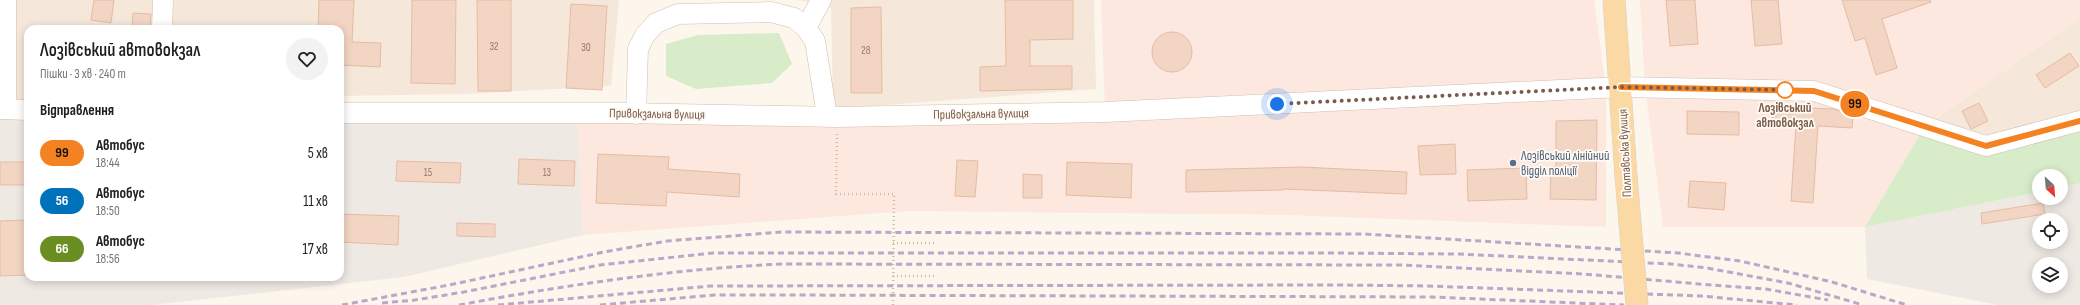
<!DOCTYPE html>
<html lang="uk">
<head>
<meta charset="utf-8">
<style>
	:root { --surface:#fff; --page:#f2f2f2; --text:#202124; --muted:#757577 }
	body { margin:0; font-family:"Sofia Sans Condensed",sans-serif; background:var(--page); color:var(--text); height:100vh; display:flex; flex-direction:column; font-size:15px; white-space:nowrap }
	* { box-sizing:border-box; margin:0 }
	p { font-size:13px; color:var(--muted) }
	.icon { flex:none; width:22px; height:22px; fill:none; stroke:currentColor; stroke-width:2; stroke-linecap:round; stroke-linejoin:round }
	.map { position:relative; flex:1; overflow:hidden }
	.details { position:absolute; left:24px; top:25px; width:320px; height:256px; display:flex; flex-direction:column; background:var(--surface); border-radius:12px; box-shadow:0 2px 10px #0003 }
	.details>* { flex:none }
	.badge { padding:0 8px; border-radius:13px; font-size:14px; line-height:26px }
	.needle { width:26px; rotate:154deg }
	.controls { position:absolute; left:2032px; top:169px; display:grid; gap:8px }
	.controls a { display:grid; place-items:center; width:36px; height:36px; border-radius:50%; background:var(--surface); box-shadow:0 2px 10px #0003; font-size:20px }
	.you { position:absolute; width:20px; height:20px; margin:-10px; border:3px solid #fff; border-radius:50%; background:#1a73e8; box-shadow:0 0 0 6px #1a73e833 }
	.map>.badge { position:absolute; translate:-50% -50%; box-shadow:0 0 0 2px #fff }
	h2 { padding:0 16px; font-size:15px; line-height:36px }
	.round { display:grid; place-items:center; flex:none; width:42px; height:42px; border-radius:21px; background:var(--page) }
	.overview { display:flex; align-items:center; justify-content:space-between; height:68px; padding:0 16px }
	h1 { font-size:19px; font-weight:600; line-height:30px }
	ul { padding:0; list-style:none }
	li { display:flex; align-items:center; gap:12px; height:48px; padding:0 16px }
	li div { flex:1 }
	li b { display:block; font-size:15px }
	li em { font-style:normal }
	li .badge { min-width:44px; font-weight:700; text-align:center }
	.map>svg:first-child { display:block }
	.residential { fill:#f5e8da }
	.commercial { fill:#fde8e0 }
	.industrial { fill:#efe9e4; fill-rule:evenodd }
	.green { fill:#d8ecc9 }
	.building { fill:#f3d5c3; stroke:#e6bba3 }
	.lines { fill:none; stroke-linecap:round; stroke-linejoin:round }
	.minor-casing { stroke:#d1beb0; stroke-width:21 }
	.major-casing { stroke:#dad1cd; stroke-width:23 }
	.path { stroke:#d9b8a5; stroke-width:2.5; stroke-dasharray:1 3; stroke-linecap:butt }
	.minor { stroke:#fff; stroke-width:20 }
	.major { stroke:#fbd9a5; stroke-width:22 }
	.rail { stroke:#b9a8c9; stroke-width:3; stroke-dasharray:6 4; stroke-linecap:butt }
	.major-bridge-casing { stroke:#dad1cd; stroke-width:23; stroke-linecap:butt }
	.path-bridge { stroke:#d9b8a5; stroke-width:2.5; stroke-dasharray:1 3; stroke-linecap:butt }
	.major-bridge { stroke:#fbd9a5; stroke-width:22 }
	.line-casing { stroke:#fff; stroke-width:9 }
	.line { stroke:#f58220; stroke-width:6 }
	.walk { stroke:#7a5c4d; stroke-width:4; stroke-dasharray:0 7.2 }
	.stop-dot { fill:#fff; stroke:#f58220; stroke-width:2 }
	.service-dot { fill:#5c6f8a; stroke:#fffaf3; stroke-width:1.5 }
	.labels { text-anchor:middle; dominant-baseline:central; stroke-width:3.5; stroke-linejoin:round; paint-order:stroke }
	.number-label { font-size:11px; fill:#987a6a }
	.stop-label { font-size:13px; font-weight:bold; fill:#7a5c4d; stroke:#fffaf3 }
	.street-label { font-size:13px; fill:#7a5c4d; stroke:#fffaf3 }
	.service-label { font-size:13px; fill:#4e5e75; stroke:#fffaf3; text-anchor:start }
</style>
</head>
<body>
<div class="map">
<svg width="2080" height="305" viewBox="0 0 2080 305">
	<rect width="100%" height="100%" fill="#fdf6ec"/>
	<g class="residential">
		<polygon points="0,0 619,0 611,86 464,94 340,96 340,29 28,29 28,100 0,100"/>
		<polygon points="800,0 1094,0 1096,89 833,109 831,8"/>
		<polygon points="2080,18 2080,121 1986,146 1925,126"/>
	</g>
	<g class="commercial">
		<polygon points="1101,0 1594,0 1606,88 1606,227 1285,215 910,211 583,235 577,113 1105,112"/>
		<polygon points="1640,0 2080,0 2080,18 1925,126 1865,227 1663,227 1645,87"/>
	</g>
	<g class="industrial">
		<polygon points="0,109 28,110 28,277 340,277 340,113 577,113 583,235 404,277 152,305 0,305"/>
		<path d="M2080,183V305H1998L1867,279L1865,227L2039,192V198H2061V187ZM2039,220H2061V242H2039ZM2039,264H2061V286H2039Z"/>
	</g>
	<g class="green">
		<polygon points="779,33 792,64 772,83 696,89 666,76 666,44 698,35"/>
		<polygon points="2080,121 2080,183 2061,187 2061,176 2039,176 2039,192 1865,227 1925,126 1986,146"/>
	</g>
	<g class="building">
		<polygon points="94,0 114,0 111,23 91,20"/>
		<polygon points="319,0 354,0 352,42 381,43 380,67 340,65 340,29 318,29"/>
		<polygon points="412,0 456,0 455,84 411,83"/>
		<polygon points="477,0 511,0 511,91 478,91"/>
		<polygon points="1005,0 1073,0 1073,39 1030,40 1030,66 1072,66 1072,89 980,91 980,67 1006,66"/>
		<polygon points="1666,0 1695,0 1698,44 1670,46"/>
		<polygon points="1751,0 1778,0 1782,44 1755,46"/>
		<polygon points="1842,0 1930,0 1931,2 1882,19 1897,68 1876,75 1865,38 1855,41"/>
		<polygon points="571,4 607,6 602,90 566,88"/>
		<polygon points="881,7 882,93 851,93 851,8"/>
		<polygon points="133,13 151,14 150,29 132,29"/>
		<circle cx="1172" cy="52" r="20"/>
		<polygon points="2070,53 2079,66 2045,88 2036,75"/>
		<polygon points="1979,103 1988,121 1971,129 1962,111"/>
		<polygon points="1812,108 1833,109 1853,115 1852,128 1818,126 1813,203 1791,201 1796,125 1773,126 1772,111"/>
		<polygon points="1687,111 1739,112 1739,135 1687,134"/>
		<polygon points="1597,120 1596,200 1550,199 1551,167 1556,167 1556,121"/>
		<polygon points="1455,144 1456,174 1420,175 1418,146"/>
		<polygon points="598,154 669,157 668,169 740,174 739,197 667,192 666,206 596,203"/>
		<polygon points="519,159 575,161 574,186 518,184"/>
		<polygon points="957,160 978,161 975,197 955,196"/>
		<polygon points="397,161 461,163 460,183 396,181"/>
		<rect x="0" y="162" width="28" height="23"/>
		<polygon points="1067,162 1132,164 1131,198 1066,195"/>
		<polygon points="1302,167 1407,172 1406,194 1283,189 1283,190 1186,192 1186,170"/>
		<polygon points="1526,168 1527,199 1468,201 1467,170"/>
		<polygon points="1023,174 1042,175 1042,198 1023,198"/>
		<polygon points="1690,181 1726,183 1724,210 1688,207"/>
		<polygon points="2043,203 2045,214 1982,224 1981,213"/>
		<polygon points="340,214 399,216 398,245 340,242"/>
		<polygon points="28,220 28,275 0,276 0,221"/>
		<polygon points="457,223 495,224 495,237 457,236"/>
	</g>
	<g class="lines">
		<defs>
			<g id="minor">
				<polyline points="6,0 6,109"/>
				<polyline points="806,28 821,0"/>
				<polyline points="162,29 163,0"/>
				<polyline points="0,109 28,110"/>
				<polyline points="340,113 624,113 837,117 1105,112 1621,87 1814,91 1986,146 2080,121"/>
				<polyline points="636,114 638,49 645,35 656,23 678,14 771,12 794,18 806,28 815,41 827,116"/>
			</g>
			<polyline id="major" points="1614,0 1626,176"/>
		</defs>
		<use href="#minor" class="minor-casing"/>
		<use href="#major" class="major-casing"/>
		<g class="path">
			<polyline points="837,134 836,194 894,194"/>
			<polyline points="893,243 936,243"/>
			<polyline points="893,276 935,276"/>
		</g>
		<use href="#minor" class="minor"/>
		<use href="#major" class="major"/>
		<g class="rail">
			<polyline points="382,303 415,300 464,292 600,265 713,253 1330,253 1459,254 1671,264 1707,268 1788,283 1863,305"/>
			<polyline points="342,305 449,285 604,252 667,241 782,232 1364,234 1678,253 1740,261 1793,273 1832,282 1907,305"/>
			<path d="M459,305C566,285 673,269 782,264L1402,265L1584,274L1699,284L1766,289L1828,300"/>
			<polyline points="498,305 711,286 1340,285 1429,286 1701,296 1797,305"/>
			<polyline points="600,305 714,295 783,295 1432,297 1624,305"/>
		</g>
		<defs>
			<polyline id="major-bridge" points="1626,176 1637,305"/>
		</defs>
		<use href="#major-bridge" class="major-bridge-casing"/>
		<polyline class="path-bridge" points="893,305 894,194"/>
		<use href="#major-bridge" class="major-bridge"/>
	</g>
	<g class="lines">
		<defs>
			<polyline id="line" points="1621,87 1814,91 1986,146 2080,121"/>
		</defs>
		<use href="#line" class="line-casing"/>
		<use href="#line" class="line"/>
		<polyline class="walk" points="1277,104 1621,87 1785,90"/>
	</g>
	<circle class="stop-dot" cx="1785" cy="90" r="8"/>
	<circle class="service-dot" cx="1513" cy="163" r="4"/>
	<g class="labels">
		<g class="number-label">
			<text x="494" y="46">32</text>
			<text x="586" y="47">30</text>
			<text x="866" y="50">28</text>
			<text x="428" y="172">15</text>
			<text x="547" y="172">13</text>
		</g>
		<g class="stop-label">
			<text x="1785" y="108">Лозівський<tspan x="1785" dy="15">автовокзал</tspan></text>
		</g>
		<g class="street-label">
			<text transform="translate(657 114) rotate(1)">Привокзальна вулиця</text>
			<text transform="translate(981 114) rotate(-1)">Привокзальна вулиця</text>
			<text transform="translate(1625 153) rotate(-93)">Полтавська вулиця</text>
		</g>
		<g class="service-label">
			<text x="1521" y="156">Лозівський лінійний<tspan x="1521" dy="15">відділ поліції</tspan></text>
		</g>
	</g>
</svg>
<div class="controls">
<a><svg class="needle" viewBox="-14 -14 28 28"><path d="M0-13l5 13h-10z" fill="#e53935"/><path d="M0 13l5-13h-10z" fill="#757577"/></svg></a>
<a><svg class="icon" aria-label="locate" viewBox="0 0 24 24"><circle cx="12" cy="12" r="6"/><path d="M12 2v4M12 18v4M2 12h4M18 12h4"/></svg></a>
<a><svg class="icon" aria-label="layers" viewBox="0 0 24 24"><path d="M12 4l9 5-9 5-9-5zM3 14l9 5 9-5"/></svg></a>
</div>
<div class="you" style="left:1277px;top:104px"></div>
<b class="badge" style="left:1855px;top:104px;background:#f58220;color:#111">99</b>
<section class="details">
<div class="overview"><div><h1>Лозівський автовокзал</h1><p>Пішки · 3 хв · 240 m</p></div><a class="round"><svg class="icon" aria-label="heart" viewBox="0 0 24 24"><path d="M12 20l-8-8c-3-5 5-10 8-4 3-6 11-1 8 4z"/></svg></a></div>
<h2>Відправлення</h2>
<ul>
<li><span class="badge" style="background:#f58220;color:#111">99</span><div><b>Автобус</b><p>18:44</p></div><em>5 хв</em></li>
<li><span class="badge" style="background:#0072bc;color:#fff">56</span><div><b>Автобус</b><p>18:50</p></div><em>11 хв</em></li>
<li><span class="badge" style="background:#6b8e23;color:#fff">66</span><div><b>Автобус</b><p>18:56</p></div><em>17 хв</em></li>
</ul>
</section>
</div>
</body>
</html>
